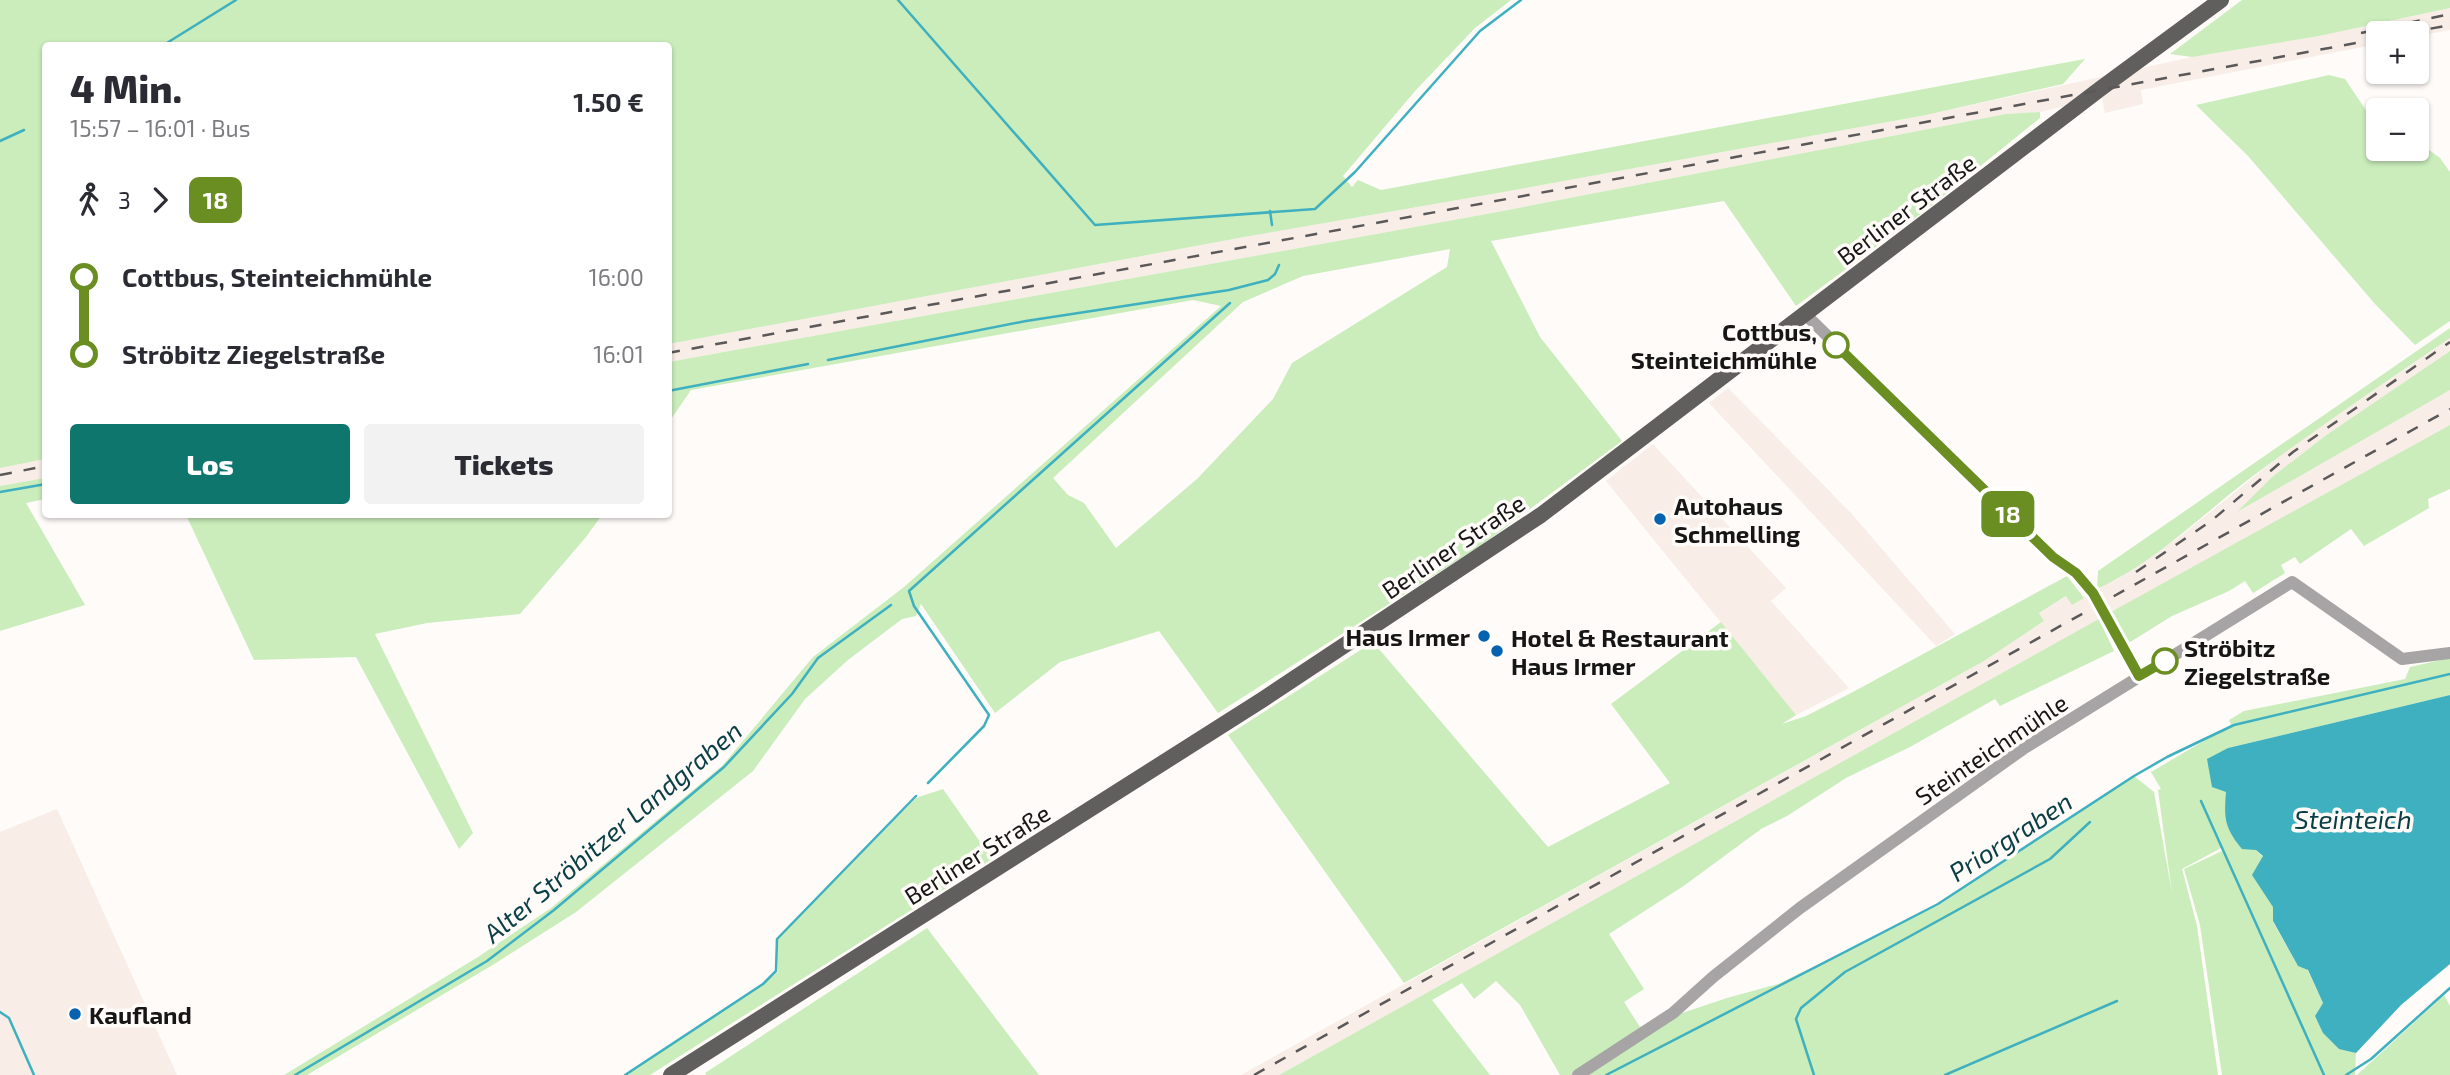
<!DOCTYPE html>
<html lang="de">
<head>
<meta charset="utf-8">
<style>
	:root { --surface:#fff; --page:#f2f2f3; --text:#2b2b33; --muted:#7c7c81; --accent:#0f766e }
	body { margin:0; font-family:"Exo 2",sans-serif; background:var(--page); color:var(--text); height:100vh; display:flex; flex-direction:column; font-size:26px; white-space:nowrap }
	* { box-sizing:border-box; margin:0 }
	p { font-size:23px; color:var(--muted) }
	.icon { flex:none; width:38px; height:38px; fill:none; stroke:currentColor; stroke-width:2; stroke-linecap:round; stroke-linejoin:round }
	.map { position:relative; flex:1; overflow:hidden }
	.drawer { position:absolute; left:42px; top:42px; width:630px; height:476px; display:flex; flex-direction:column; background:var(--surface); border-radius:7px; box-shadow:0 2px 5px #0004 }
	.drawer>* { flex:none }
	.badge { padding:0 14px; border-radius:10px; font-size:24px; line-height:46px }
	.fabs { position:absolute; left:2366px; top:21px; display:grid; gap:14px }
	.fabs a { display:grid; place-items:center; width:63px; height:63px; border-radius:7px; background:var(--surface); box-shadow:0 2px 5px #0004; font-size:35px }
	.map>.badge { position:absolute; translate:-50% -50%; box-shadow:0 0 0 4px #fff }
	.legs { display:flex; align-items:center; gap:10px; height:77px; padding:0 28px; font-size:23px }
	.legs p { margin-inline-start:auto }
	.summary { display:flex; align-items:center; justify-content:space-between; height:119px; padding:0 28px }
	h1 { font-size:38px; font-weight:800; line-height:52px }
	.cta { display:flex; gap:14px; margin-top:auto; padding:14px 28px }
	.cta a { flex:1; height:80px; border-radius:7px; background:var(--accent); color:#fff; font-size:28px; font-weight:800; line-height:80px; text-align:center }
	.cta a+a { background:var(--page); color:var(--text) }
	ul { padding:0 28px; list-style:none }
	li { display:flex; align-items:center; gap:24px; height:77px; font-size:26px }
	li i { display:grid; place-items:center; width:10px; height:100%; margin:0 9px; background:currentColor }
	li i::after { content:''; width:18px; height:18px; margin:-9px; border:5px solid; border-radius:50%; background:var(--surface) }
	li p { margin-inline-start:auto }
	li:first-child i { background:linear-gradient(#0000 50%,currentColor 0) }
	li:last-child i { background:linear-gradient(currentColor 50%,#0000 0) }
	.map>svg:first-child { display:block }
	.built { fill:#f8ede7 }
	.green { fill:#caedbb; fill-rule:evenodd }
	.water { fill:#3eb0bf }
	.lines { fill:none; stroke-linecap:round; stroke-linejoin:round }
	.stream { stroke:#3eb0bf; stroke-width:2.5 }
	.minor { stroke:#a6a4a5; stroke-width:12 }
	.major { stroke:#615e5e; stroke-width:16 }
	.rail { stroke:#5a5858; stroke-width:2.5; stroke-dasharray:12 12; stroke-linecap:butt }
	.line-1-casing { stroke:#fff; stroke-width:16 }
	.line-1 { stroke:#6b8e23; stroke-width:10 }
	.stop-1-dot { fill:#fff; stroke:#6b8e23; stroke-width:3.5 }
	.poi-dot { fill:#0562b0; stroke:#fefbf9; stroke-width:2.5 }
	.labels { text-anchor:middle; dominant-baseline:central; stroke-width:7; stroke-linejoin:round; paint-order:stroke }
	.street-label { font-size:24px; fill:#171616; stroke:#fefbf9 }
	.stop-label { font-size:24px; font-weight:bold; fill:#171616; stroke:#fefbf9; text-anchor:end }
	.poi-label { font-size:24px; font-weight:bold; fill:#171616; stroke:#fefbf9; text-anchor:start }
	.water-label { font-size:26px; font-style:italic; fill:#0a3e45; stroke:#fefbf9 }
</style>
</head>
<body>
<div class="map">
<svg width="2450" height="1075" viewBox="0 0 2450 1075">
	<rect width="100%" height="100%" fill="#fefbf9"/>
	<g class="built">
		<polygon points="2450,8 2450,30 2417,36 2417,33 2378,33 2378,44 2141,90 2143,104 2105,113 2102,98 2040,112 2006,114 1492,213 669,362 669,344 1244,237 1498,193 1926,115 2192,57 2319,36"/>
		<polygon points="2450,338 2450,351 2325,436 2272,477 2239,511 2450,390 2450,425 1279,1075 1241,1075 1984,661 2043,622 2039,613 2067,596 2072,605 2097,589 2118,579 2182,535 2287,450"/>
		<polygon points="1728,388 1851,513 1955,634 1936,646 1709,403"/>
		<polygon points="1653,444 1786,588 1771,601 1849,688 1796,715 1606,481"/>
		<polygon points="45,459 45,478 0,486 0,468"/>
		<polygon points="57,809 177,1075 0,1075 0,832"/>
	</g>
	<g class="green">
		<polygon points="0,0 1511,0 1475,28 1416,90 1343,176 1352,187 1358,180 1381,190 2085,59 2063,84 1926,115 1498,193 1244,237 669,344 668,46 46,46 45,459 0,468"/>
		<polygon points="2242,0 2450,0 2450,8 2319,36 2192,57 2170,54"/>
		<polygon points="2329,75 2345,79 2369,115 2378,112 2378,149 2417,149 2417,141 2440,158 2450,172 2450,321 2415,345 2375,304 2248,156 2196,105"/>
		<path d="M2040,112V118L1926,210L1796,306L1724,201L1491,241L1540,337L1622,441L1480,546L1218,713L1159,631L1060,662L995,713L921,604L916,616L902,619L848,660L805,699L753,771L576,912L491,966L307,1075H284L478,957L551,908L722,766L813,657L904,587L1221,306L1193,300L691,390L669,422V362L1492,213L2006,114ZM1450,249L1447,267L1292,363L1273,399L1197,479L1116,548L1084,503L1068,495L1053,478L1243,302L1303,276Z"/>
		<path d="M2450,328V338C2384,383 2317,428 2253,476C2201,515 2156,562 2097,589L2098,571Z"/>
		<polygon points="2450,351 2450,390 2237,512 2272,477 2325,436"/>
		<polygon points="2450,425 2450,489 2428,499 2429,508 2364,546 2351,529 2300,564 2295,557 2281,565 2285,573 2253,593 2245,581 2229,591 2172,616 2127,644 2111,612"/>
		<polygon points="45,478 45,499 26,503 85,605 0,631 0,486"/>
		<polygon points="186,515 602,515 586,537 520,614 427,623 375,634 473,833 459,849 356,657 254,660"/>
		<polygon points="2067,576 2084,598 2072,605 2066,596 2039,613 2044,621 1984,661 1404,983 1228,735 1373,642 1548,847 1670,783 1611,704 1721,622 1796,715 1782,724 1806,716 1851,693"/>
		<path d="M2099,619L2114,651L2000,706L1995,699L1910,747L1846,778L1787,816L1761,829L1685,885L1609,934L1644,989L1624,1002L1640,1027L1727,998L1778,984L1939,905L2134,776L2154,792L2172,893L2158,790L2161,789L2151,772L2231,725L2229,720L2244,711L2405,679L2410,667L2450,658V695L2228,748L2227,791L2256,850L2263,857L2273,907V922L2298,966L2307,969L2323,1003L2315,1016C2326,1038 2332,1047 2356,1053L2355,1075H2222L2200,925L2184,869L2222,851L2221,848L2182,869L2197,926L2218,1075H1560L1520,1005L1496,981L1474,999L1462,983L1432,1000L1490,1075H1279Z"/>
		<polygon points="943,789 992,859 650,1075 625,1075 763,984 778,972 777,939 916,798"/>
		<polygon points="927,928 1039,1075 706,1075 705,1073"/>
		<polygon points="2444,995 2450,1006 2450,1075 2357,1075"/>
	</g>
	<path class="water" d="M2450,695V964L2401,1005L2356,1053L2339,1049L2323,1033L2315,1016L2323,1003L2308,970L2298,966L2273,921V907L2252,875L2263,856L2256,850L2242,849C2224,827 2224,818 2226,792L2212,787L2207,759L2228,748Z"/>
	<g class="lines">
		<g class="stream">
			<polyline points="898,0 1095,225 1315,209 1355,172 1480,31 1521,0"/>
			<polyline points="162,46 236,0"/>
			<polyline points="0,141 24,130"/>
			<polyline points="1270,211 1272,225"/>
			<polyline points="828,360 1026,321 1229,290 1268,280 1275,274 1279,265"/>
			<polyline points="668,391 808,364"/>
			<polyline points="0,492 46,484"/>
			<polyline points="928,783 984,726 989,715 914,606 909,591 1230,303"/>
			<polyline points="2201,801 2324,1075"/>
			<polyline points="0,1012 9,1018 34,1075"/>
			<polyline points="295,1075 487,961 554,910 724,767 792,694 818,658 891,605"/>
			<polyline points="625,1075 763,984 776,971 777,939 916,796"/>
			<polyline points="1606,1075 1938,904 2134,776 2167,757 2234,725 2450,674"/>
			<polyline points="1814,1075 1796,1019 1801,1008 1845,972 2050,859 2090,822"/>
			<polyline points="1945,1075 2117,1001"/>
			<polyline points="2346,1075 2371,1059 2450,988"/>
		</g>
		<g class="minor">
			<polyline points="1806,315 2053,557 2076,573 2093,593 2139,676"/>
			<polyline points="1578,1075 1673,1013 1713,977 1800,908 2023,749 2292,582 2402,659 2450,653"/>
		</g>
		<polyline class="major" points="671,1075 1262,700 1541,515 2100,89 2221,0"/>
		<g class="rail">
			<polyline points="2361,33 2450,14"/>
			<polyline points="2407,33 2450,25"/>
			<polyline points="668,353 2378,39"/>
			<polyline points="0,475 46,466"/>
			<polyline points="2136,572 2211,521 2293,452 2450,342"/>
			<polyline points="1254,1075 2450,409"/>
		</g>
	</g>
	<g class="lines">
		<defs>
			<polyline id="line-1" points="1836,345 2053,557 2076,573 2093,593 2139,676 2165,661"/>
		</defs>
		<use href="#line-1" class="line-1-casing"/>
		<use href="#line-1" class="line-1"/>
	</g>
	<g class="stop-1-dot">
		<circle cx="1836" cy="345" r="12"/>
		<circle cx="2165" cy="661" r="12"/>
	</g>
	<g class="poi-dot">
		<circle cx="1660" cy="519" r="7"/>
		<circle cx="1484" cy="636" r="7"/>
		<circle cx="1497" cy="651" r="7"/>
		<circle cx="75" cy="1014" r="7"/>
	</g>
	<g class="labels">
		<g class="street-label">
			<text transform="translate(1906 209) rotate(-37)">Berliner Straße</text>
			<text transform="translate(1453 546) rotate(-34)">Berliner Straße</text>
			<text transform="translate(1991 749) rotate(-34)">Steinteichmühle</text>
			<text transform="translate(977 854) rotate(-32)">Berliner Straße</text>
		</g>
		<g class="stop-label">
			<text x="1817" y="331">Cottbus,<tspan x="1817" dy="28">Steinteichmühle</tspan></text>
			<text x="2184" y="647" text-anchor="start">Ströbitz<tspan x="2184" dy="28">Ziegelstraße</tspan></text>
		</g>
		<g class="poi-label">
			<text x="1674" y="505">Autohaus<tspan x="1674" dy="28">Schmelling</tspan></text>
			<text x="1470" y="636" text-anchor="end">Haus Irmer</text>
			<text x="1511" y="637">Hotel &amp; Restaurant<tspan x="1511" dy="28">Haus Irmer</tspan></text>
			<text x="89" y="1014">Kaufland</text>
		</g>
		<g class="water-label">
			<text x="2353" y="818">Steinteich</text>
			<text transform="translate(612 831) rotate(-40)">Alter Ströbitzer Landgraben</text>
			<text transform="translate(2010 836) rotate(-33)">Priorgraben</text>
		</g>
	</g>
</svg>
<div class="fabs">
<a>+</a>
<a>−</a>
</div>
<b class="badge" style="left:2008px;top:514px;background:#6b8e23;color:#fff">18</b>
<section class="drawer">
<div class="summary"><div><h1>4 Min.</h1><p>15:57 – 16:01 · Bus</p></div><b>1.50 €</b></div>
<div class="legs"><svg class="icon" aria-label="walk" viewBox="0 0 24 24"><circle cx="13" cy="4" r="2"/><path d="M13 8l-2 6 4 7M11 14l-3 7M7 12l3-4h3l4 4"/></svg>3<svg class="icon" aria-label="forward" viewBox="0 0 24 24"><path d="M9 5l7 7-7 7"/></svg><b class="badge" style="background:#6b8e23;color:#fff">18</b></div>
<ul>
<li><i style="color:#6b8e23"></i><b>Cottbus, Steinteichmühle</b><p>16:00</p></li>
<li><i style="color:#6b8e23"></i><b>Ströbitz Ziegelstraße</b><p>16:01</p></li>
</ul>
<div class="cta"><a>Los</a><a>Tickets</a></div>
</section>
</div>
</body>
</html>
